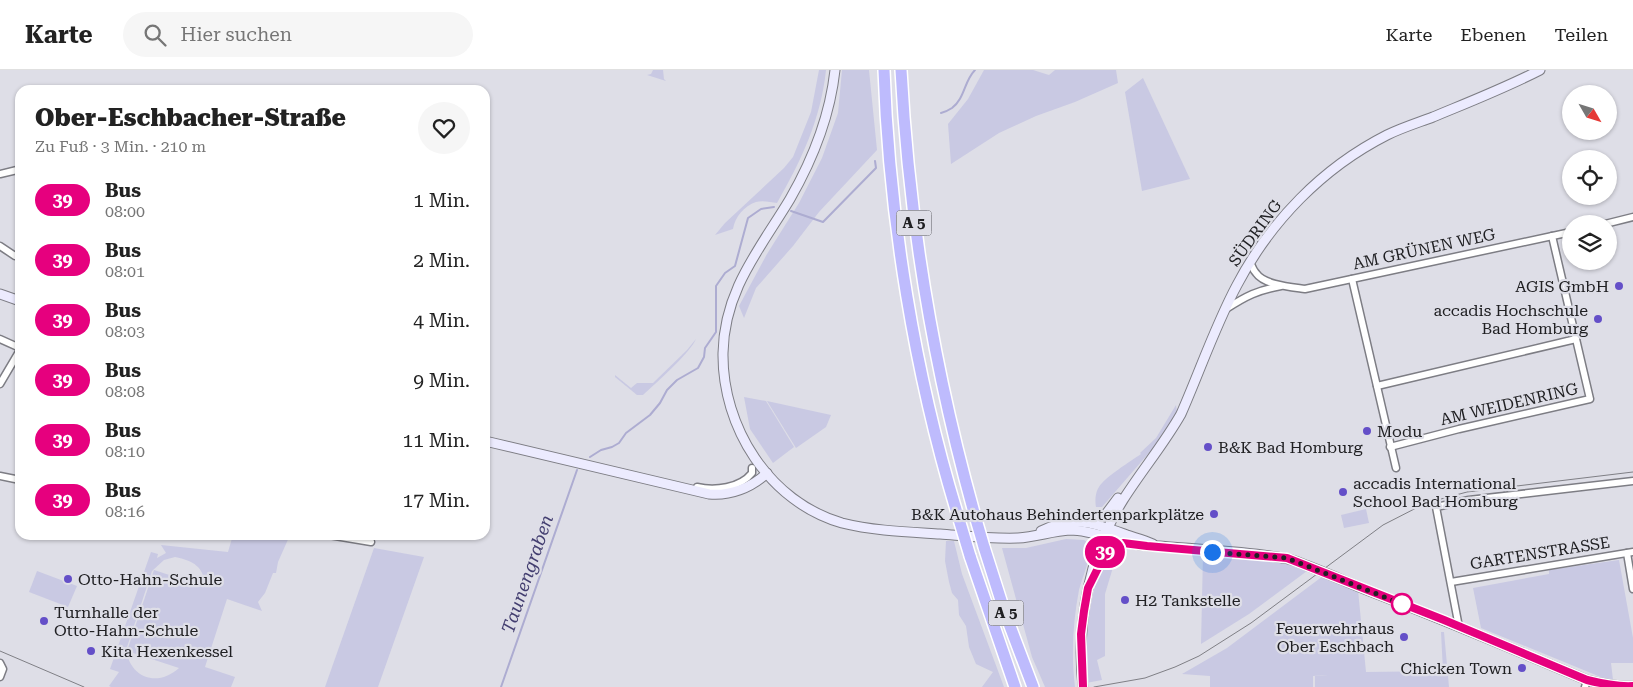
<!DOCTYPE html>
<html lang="de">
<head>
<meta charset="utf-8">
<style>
	:root { --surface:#fff; --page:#f6f6f6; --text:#222; --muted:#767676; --line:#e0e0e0 }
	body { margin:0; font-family:"Roboto Serif",serif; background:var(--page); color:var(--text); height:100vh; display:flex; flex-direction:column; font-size:19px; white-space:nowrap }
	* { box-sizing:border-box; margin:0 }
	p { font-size:16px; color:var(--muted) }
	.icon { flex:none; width:28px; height:28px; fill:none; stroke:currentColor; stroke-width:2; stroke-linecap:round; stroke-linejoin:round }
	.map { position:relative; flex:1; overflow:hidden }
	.details { position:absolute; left:15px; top:15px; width:475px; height:455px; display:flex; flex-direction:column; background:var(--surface); border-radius:15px; box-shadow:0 1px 4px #0004 }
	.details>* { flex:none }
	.badge { padding:0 10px; border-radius:16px; font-size:18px; line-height:32px }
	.needle { width:32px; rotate:129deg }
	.fabs { position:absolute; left:1562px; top:15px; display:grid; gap:10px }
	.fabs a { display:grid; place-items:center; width:55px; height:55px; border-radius:50%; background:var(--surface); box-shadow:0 1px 4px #0004; font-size:25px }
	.you { position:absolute; width:25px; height:25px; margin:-12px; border:4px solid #fff; border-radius:50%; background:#1a73e8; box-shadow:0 0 0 8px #1a73e833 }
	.map>.badge { position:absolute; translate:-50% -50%; box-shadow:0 0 0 2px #fff }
	.round { display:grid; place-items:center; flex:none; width:52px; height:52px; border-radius:26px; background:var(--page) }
	.overview { display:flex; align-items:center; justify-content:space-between; height:85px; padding:0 20px }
	h1 { font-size:24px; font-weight:800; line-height:38px }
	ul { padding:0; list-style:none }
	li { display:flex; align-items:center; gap:15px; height:60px; padding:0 20px }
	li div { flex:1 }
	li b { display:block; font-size:19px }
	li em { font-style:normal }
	li .badge { min-width:55px; font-weight:700; text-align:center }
	header { display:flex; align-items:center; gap:30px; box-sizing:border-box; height:70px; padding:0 25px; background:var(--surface); border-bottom:1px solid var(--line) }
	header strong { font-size:24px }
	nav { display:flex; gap:28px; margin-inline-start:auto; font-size:18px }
	.search { width:350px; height:45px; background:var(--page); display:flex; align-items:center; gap:12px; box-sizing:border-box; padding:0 18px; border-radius:28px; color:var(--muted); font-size:19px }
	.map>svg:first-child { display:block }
	.green { fill:#c9c9e3; fill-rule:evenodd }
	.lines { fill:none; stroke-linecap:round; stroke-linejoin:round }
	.stream { stroke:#adacd1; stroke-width:2 }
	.street-casing { stroke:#7d7d84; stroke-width:9 }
	.secondary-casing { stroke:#7d7d84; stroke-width:11 }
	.highway-casing { stroke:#fff; stroke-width:14 }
	.street { stroke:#fff; stroke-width:6 }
	.secondary { stroke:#ecebfe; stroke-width:9 }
	.highway { stroke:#bebbfd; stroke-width:11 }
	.tram { stroke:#7f7f85; stroke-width:1 }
	.highway-bridge-casing { stroke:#fff; stroke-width:14; stroke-linecap:butt }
	.highway-bridge { stroke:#bebbfd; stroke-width:11 }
	.line-casing { stroke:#fff; stroke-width:11 }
	.line { stroke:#e6007e; stroke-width:8 }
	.walk { stroke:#202023; stroke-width:5; stroke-dasharray:0 9 }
	.poi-dot { fill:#644fc8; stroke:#dedee7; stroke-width:2 }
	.stop-dot { fill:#fff; stroke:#e6007e; stroke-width:2.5 }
	.labels { text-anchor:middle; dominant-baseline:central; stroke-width:4.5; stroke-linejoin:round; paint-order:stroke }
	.shield { fill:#dedee7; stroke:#59595e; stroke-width:1 }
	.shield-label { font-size:15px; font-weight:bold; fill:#202023 }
	.street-label { font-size:16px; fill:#202023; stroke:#dedee7 }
	.poi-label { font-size:16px; fill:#202023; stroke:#dedee7; text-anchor:start }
	.water-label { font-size:18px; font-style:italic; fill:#433e70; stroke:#dedee7 }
</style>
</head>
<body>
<header>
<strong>Karte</strong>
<div class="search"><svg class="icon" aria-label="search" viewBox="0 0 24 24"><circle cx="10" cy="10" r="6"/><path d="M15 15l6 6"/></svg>Hier suchen</div>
<nav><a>Karte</a><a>Ebenen</a><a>Teilen</a></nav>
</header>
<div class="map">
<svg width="1633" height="617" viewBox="0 0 1633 617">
	<rect width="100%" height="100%" fill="#dedee7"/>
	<g class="green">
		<polygon points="653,0 663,0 664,9 666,11 647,5 651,4"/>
		<path d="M819,0H826C821,49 801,91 777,133C771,132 762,130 756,132C744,136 735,147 733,159L715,165L725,153L784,98L793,87L811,42Z"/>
		<polygon points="842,0 869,0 877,80 819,142 793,176 756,218 744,248 739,236 767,184 799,133 822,88 838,43"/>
		<polygon points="984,0 1033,0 1049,5 1055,0 1116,0 1118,13 1075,32 1036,46 999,63 951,94 948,54 968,29"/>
		<polygon points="1143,8 1190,109 1142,121 1125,22"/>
		<path d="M696,269C690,283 656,313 643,325H637L615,307V305L631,318L637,313H653L687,280Z"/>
		<polygon points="744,327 766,331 794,377 773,393 750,359"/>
		<polygon points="767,331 831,345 826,357 796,378"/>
		<path d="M1176,335L1177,342L1161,369L1102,437H1096C1095,431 1095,423 1099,417C1105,407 1131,391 1141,384L1140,383L1156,368Z"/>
		<polygon points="1366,439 1369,453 1344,458 1341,445"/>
		<path d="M233,465H290L278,492L276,503H273L265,523L258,532L262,541L227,529L205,597L235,607L231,617H111L109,616L119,602L110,599L151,482L158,484L157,488L166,483L161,475L228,482ZM175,487C194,491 203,496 206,517L154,500L127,581L179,598C158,617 131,609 126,580L152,501L164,490Z"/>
		<path d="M1066,469L1084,470L1091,475C1090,491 1083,505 1079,520C1073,551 1071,585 1075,617H1045L1032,587L1002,478H1026Z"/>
		<polygon points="946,471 954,471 962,504 1004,617 982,617 993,602 976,594 969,577 966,556 959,545 958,530 952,523 949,512 945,491"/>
		<polygon points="374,478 424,487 378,617 325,617"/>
		<polygon points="1203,484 1281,492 1307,501 1249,544 1201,574"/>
		<path d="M1115,485L1121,493L1114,494L1105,524V586L1097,590L1102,610L1086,613C1085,586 1087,497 1115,485Z"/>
		<polygon points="1619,490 1633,568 1633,593 1611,593 1613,610 1603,608 1481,558 1473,518 1549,504 1549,500"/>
		<polygon points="37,501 77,516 68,537 29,522"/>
		<polygon points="1323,506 1358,520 1366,602 1443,601 1441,562 1444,562 1449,617 1315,617 1315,606 1328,605 1313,606 1313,617 1210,617 1210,606 1182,604 1227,578"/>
	</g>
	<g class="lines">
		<g class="stream">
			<path d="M941,43C945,42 949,40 952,38C965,28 964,11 975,0"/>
			<polyline points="791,141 823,152 876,98 875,91"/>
			<polyline points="590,387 601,380 612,377 619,373 626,363 650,345 660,333 667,320 677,310 698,298 704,287 705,278 716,262 716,216 725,203 735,196 748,148 761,139 774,137"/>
			<polyline points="501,617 577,400"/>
		</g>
		<defs>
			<g id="street">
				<polyline points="0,104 17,100 20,103"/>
				<polyline points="1605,154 1633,147"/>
				<polyline points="0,176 15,186 20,185"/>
				<path d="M1250,192C1252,196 1253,200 1256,203C1264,215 1291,217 1305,219L1571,162"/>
				<polyline points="1352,209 1396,398"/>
				<path d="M1226,239C1246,226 1258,220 1281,216"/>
				<polyline points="0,269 20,278"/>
				<polyline points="0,314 20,280"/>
				<polyline points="1377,316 1576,269"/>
				<polyline points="1390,377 1459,359 1590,329 1552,166"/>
				<polyline points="0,406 20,410"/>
				<path d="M697,417C715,421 740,418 752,403V398"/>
				<polyline points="329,465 371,472"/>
				<polyline points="1627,483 1633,519"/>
				<polyline points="1451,512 1633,482"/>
				<polyline points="1459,557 1436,437 1469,430 1633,411"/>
				<polyline points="0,593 3,599 0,607"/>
				<polyline points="1585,617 1587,610"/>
			</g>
			<g id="secondary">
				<path d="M835,0C830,46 813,89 790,129C760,179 724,220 723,283C722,357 769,432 842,453C874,461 908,462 940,464C966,466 992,469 1018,468C1036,467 1052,461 1070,460C1094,460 1116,472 1140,475C1147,476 1153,476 1160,476C1201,480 1243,481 1283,488C1292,489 1300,493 1308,496C1329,504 1349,513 1369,521C1442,549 1515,580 1587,610C1603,614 1617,617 1633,616"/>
				<polyline points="0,224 20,231"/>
				<path d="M485,371L709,424C730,426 751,418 767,403"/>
				<polyline points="1090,452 1106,444 1118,428"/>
				<path d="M1041,461C1075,445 1094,453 1127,465C1136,468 1144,470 1153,474"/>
				<path d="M1098,497C1105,482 1107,478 1123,473"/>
				<path d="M1083,617C1076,553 1089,485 1123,430C1142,400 1164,374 1181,344C1200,301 1215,256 1237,215C1270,152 1322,98 1387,65C1401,58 1417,53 1433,47C1469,32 1505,18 1540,0"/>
			</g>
			<g id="highway">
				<path d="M884,0C889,147 915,306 958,446"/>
				<path d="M901,0C909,151 934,300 975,446"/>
				<polyline points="984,477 1005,543 1033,617"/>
				<polyline points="970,486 1015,617"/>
			</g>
		</defs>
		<use href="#street" class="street-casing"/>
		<use href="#secondary" class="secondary-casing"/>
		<use href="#highway" class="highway-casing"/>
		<use href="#street" class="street"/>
		<use href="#secondary" class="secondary"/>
		<use href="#highway" class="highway"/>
		<g class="tram">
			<polyline points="0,581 84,617"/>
			<polyline points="1094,617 1145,608 1175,597 1199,586 1251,553 1383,455 1426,433 1467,422 1633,402"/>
		</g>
		<defs>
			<g id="highway-bridge">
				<polyline points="958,446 970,486"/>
				<polyline points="975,446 984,477"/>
			</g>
		</defs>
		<use href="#highway-bridge" class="highway-bridge-casing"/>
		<use href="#highway-bridge" class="highway-bridge"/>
	</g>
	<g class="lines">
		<defs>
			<path id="line" d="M1083,617L1081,564L1084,541L1088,518L1106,482L1114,476L1123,473L1147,476L1287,488L1444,550L1587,610C1603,614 1617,617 1633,616"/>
		</defs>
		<use href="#line" class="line-casing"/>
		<use href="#line" class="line"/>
		<polyline class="walk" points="1212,482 1287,488 1402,534"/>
	</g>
	<g class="poi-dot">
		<circle cx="1619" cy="216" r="5"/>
		<circle cx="1598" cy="249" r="5"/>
		<circle cx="1367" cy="361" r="5"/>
		<circle cx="1208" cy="377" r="5"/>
		<circle cx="1343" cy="422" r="5"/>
		<circle cx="1214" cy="444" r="5"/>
		<circle cx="68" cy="509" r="5"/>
		<circle cx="1125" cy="530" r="5"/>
		<circle cx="44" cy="551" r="5"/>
		<circle cx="1404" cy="567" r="5"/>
		<circle cx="91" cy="581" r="5"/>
		<circle cx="1522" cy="598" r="5"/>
	</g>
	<circle class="stop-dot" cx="1402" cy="534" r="10"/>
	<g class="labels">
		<g class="shield">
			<rect x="896.5" y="140.5" width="35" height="25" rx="4"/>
			<rect x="988.5" y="530.5" width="35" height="25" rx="4"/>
		</g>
		<g class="shield-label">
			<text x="914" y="153">A 5</text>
			<text x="1006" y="543">A 5</text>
		</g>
		<g class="street-label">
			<text transform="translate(1255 163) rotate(-54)">SÜDRING</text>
			<text transform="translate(1424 179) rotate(-12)">AM GRÜNEN WEG</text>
			<text transform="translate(1509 334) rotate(-13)">AM WEIDENRING</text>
			<text transform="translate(1540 483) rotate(-9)">GARTENSTRASSE</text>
		</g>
		<g class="poi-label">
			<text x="1609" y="216" text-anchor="end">AGIS GmbH</text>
			<text x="1588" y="240" text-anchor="end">accadis Hochschule<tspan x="1588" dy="18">Bad Homburg</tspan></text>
			<text x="1377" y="361">Modu</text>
			<text x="1218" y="377">B&amp;K Bad Homburg</text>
			<text x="1353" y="413">accadis International<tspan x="1353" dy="18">School Bad Homburg</tspan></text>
			<text x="1204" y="444" text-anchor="end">B&amp;K Autohaus Behindertenparkplätze</text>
			<text x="78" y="509">Otto-Hahn-Schule</text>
			<text x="1135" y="530">H2 Tankstelle</text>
			<text x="54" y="542">Turnhalle der<tspan x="54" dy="18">Otto-Hahn-Schule</tspan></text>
			<text x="1394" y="558" text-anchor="end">Feuerwehrhaus<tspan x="1394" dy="18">Ober Eschbach</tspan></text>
			<text x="101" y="581">Kita Hexenkessel</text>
			<text x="1512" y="598" text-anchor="end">Chicken Town</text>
		</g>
		<g class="water-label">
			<text transform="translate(527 504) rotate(-71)">Taunengraben</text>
		</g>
	</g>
</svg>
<div class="fabs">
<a><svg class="needle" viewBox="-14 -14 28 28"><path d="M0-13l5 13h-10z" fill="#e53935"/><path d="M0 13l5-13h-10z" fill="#767676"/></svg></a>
<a><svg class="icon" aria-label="locate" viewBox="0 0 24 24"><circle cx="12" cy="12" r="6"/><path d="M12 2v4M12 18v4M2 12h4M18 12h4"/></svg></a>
<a><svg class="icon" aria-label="layers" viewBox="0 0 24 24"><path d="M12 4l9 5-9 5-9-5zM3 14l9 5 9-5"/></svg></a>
</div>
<div class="you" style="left:1212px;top:482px"></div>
<b class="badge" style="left:1105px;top:482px;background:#e6007e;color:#fff">39</b>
<section class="details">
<div class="overview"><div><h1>Ober-Eschbacher-Straße</h1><p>Zu Fuß · 3 Min. · 210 m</p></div><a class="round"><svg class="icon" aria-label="heart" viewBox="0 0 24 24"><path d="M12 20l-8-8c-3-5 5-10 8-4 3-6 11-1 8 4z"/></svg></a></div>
<ul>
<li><span class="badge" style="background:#e6007e;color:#fff">39</span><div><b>Bus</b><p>08:00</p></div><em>1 Min.</em></li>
<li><span class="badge" style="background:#e6007e;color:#fff">39</span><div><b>Bus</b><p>08:01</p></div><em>2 Min.</em></li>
<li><span class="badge" style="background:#e6007e;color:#fff">39</span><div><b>Bus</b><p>08:03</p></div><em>4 Min.</em></li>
<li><span class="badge" style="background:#e6007e;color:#fff">39</span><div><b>Bus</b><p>08:08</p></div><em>9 Min.</em></li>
<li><span class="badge" style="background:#e6007e;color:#fff">39</span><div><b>Bus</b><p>08:10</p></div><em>11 Min.</em></li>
<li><span class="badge" style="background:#e6007e;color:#fff">39</span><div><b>Bus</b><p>08:16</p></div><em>17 Min.</em></li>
</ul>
</section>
</div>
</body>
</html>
